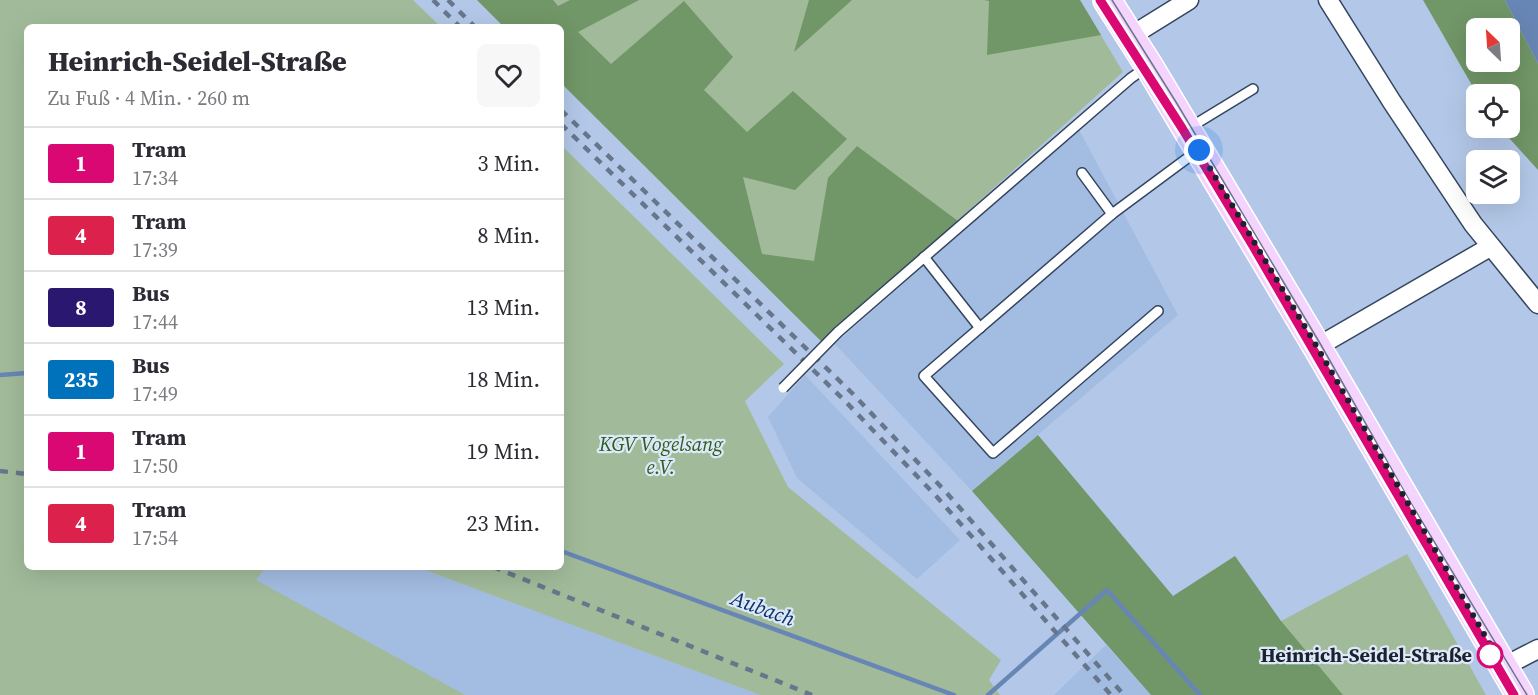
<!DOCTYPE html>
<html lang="de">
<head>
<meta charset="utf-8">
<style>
	:root { --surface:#fff; --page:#f7f7f7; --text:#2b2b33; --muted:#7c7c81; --line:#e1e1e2 }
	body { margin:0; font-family:"Source Serif 4",serif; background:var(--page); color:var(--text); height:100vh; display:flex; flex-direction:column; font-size:22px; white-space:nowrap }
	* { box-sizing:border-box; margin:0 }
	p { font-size:20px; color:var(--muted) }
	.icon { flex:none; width:33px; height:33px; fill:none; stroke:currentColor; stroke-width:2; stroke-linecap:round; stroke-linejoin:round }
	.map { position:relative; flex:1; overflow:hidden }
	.drawer { position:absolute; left:24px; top:24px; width:540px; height:546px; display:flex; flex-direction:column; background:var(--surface); border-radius:9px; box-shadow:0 6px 24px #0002 }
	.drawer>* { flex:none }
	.badge { padding:0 12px; border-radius:4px; font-size:21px; line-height:39px }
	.needle { width:39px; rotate:335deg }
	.buttons { position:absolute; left:1466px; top:18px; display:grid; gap:12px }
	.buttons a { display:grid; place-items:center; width:54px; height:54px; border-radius:9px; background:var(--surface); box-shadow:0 6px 24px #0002; font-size:30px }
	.you { position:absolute; width:30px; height:30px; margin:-15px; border:4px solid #fff; border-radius:50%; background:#1a73e8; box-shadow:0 0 0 9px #1a73e833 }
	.map>.badge { position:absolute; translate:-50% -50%; box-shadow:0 0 0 3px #fff }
	.round { display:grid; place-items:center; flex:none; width:63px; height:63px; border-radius:9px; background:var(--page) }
	.overview { display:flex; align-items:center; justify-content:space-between; height:102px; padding:0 24px }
	h1 { font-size:28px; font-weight:800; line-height:45px }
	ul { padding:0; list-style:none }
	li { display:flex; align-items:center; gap:18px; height:72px; padding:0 24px; border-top:2px solid var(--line) }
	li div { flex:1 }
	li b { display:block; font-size:22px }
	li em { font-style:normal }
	li .badge { min-width:66px; font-weight:700; text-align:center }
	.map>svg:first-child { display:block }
	.built { fill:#a3bce1 }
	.green { fill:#a1bb9a }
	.forest { fill:#719667; fill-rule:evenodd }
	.water { fill:#6886b5 }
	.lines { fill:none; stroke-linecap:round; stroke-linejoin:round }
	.stream { stroke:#6886b5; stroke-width:4.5 }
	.service-casing { stroke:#344560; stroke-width:12 }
	.minor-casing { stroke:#344560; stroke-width:21 }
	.primary-casing { stroke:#fff; stroke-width:30 }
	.service { stroke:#fff; stroke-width:9 }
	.minor { stroke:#fff; stroke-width:18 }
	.primary { stroke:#f4d3fd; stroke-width:27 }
	.tram { stroke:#68768c; stroke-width:1.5 }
	.rail { stroke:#68768c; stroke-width:4.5; stroke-dasharray:8 8; stroke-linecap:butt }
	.service-bridge-casing { stroke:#344560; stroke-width:12; stroke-linecap:butt }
	.service-bridge { stroke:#fff; stroke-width:9 }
	.line-casing { stroke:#fff; stroke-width:14 }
	.line { stroke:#da0873; stroke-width:9 }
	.walk { stroke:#1b222e; stroke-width:6; stroke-dasharray:0 10.8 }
	.stop-dot { fill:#fff; stroke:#da0873; stroke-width:3 }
	.labels { text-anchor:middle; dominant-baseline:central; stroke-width:4.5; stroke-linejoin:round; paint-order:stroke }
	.park-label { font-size:20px; font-style:italic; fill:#2d5e1d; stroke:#dde8f9 }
	.stop-label { font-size:20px; font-weight:bold; fill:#1b222e; stroke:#dde8f9; text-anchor:end }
	.water-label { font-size:21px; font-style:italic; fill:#0b326c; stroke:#dde8f9 }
</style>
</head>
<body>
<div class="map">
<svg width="1538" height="695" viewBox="0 0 1538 695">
	<rect width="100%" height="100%" fill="#b3c8e8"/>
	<g class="built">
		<polygon points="1079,130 1178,315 972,491 835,344"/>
		<polygon points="805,375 960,540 917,579 797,478 768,417"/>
		<polygon points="0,484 27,567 255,580 266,567 417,567 760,695 0,695"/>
		<polygon points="1106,645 1151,695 1054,695"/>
	</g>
	<g class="green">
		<polygon points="0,0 413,0 441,27 27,27 27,567 266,567 256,580 465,695 0,695"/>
		<polygon points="477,0 1080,0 1123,72 822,342 561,83 561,27 504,27"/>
		<polygon points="561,145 784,364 745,401 788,487 1001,660 989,680 1000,695 760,695 417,567 561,567"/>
		<polygon points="1407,554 1486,695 1319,695 1281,621"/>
	</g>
	<g class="forest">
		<polygon points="477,0 553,0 558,6 570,0 639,0 578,32 611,64 684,1 733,57 704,90 747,132 793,91 847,139 795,190 743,177 762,254 814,261 828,178 857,146 958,221 822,342 561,83 561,27 504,27"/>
		<polygon points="809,0 852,0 794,52"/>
		<polygon points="984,0 1080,0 1101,35 987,55 989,1"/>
		<path d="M1423,0H1505L1538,64V170L1500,128H1509V94H1477ZM1476,28H1509V62H1476Z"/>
		<polygon points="1038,435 1173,596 1235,556 1281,621 1343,695 1151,695 972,491"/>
	</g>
	<polygon class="water" points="1505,0 1538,0 1538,64"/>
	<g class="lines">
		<g class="stream">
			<polyline points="0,375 27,373"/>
			<polyline points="561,551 954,695"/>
			<polyline points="988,695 1107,590 1200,695"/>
		</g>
		<defs>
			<g id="service">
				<polyline points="1189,128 1253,89"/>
				<polyline points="1082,173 1112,214"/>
				<polyline points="924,257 980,328"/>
				<polyline points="1158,311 993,453 924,376 1112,214 1197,151"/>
				<polyline points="838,332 1131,78 1147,67"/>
			</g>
			<g id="minor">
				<polyline points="1328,0 1392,102 1473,224 1538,304"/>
				<polyline points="1131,36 1189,0"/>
				<polyline points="1317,347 1490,247"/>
				<polyline points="1503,667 1538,649"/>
			</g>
			<polyline id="primary" points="1107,0 1149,66 1317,347 1520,695"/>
		</defs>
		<use href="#service" class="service-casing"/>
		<use href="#minor" class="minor-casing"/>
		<use href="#primary" class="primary-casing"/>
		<use href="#service" class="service"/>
		<use href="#minor" class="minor"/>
		<use href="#primary" class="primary"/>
		<g class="tram">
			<polyline points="1100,0 1178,121"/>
			<polyline points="1112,0 1176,102 1321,345 1412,505 1527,695"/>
			<polyline points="1462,605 1514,695"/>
		</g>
		<g class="rail">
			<polyline points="433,0 460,27"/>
			<polyline points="448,0 475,27"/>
			<polyline points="561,110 852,393 945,491 1124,695"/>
			<polyline points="561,124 845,401 937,497 1111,695"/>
			<polyline points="0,471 27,474"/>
			<polyline points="493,567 812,695"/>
		</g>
		<defs>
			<polyline id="service-bridge" points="783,388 838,332"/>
		</defs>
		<use href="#service-bridge" class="service-bridge-casing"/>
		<use href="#service-bridge" class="service-bridge"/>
	</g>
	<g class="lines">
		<defs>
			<polyline id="line" points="1100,0 1182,128 1253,246 1514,695"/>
		</defs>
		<use href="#line" class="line-casing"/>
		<use href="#line" class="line"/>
		<polyline class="walk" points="1199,150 1317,347 1495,653 1490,655"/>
	</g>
	<circle class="stop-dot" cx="1490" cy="655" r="12"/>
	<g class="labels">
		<g class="park-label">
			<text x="661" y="444">KGV Vogelsang<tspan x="661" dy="23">e.V.</tspan></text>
		</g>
		<g class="stop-label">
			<text x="1472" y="655">Heinrich-Seidel-Straße</text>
		</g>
		<g class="water-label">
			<text transform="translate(763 608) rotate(20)">Aubach</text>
		</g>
	</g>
</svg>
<div class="buttons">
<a><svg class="needle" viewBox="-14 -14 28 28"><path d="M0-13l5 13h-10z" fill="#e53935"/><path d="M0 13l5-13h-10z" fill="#7c7c81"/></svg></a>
<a><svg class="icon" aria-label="locate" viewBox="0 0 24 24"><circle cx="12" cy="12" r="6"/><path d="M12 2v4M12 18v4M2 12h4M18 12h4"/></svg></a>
<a><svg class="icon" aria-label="layers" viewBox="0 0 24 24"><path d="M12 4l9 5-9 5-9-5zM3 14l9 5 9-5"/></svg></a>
</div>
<div class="you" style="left:1199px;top:150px"></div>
<section class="drawer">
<div class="overview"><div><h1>Heinrich-Seidel-Straße</h1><p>Zu Fuß · 4 Min. · 260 m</p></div><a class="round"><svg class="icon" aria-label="heart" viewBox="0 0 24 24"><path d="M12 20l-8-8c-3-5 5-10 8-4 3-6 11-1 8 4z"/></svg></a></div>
<ul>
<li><span class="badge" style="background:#da0873;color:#fff">1</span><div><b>Tram</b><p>17:34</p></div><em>3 Min.</em></li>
<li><span class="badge" style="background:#db214c;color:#fff">4</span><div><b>Tram</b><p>17:39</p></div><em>8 Min.</em></li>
<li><span class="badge" style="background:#291770;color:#fff">8</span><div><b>Bus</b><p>17:44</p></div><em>13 Min.</em></li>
<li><span class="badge" style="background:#0072bc;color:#fff">235</span><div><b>Bus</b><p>17:49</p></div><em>18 Min.</em></li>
<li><span class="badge" style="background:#da0873;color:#fff">1</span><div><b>Tram</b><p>17:50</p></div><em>19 Min.</em></li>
<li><span class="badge" style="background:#db214c;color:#fff">4</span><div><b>Tram</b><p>17:54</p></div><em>23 Min.</em></li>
</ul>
</section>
</div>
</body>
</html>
